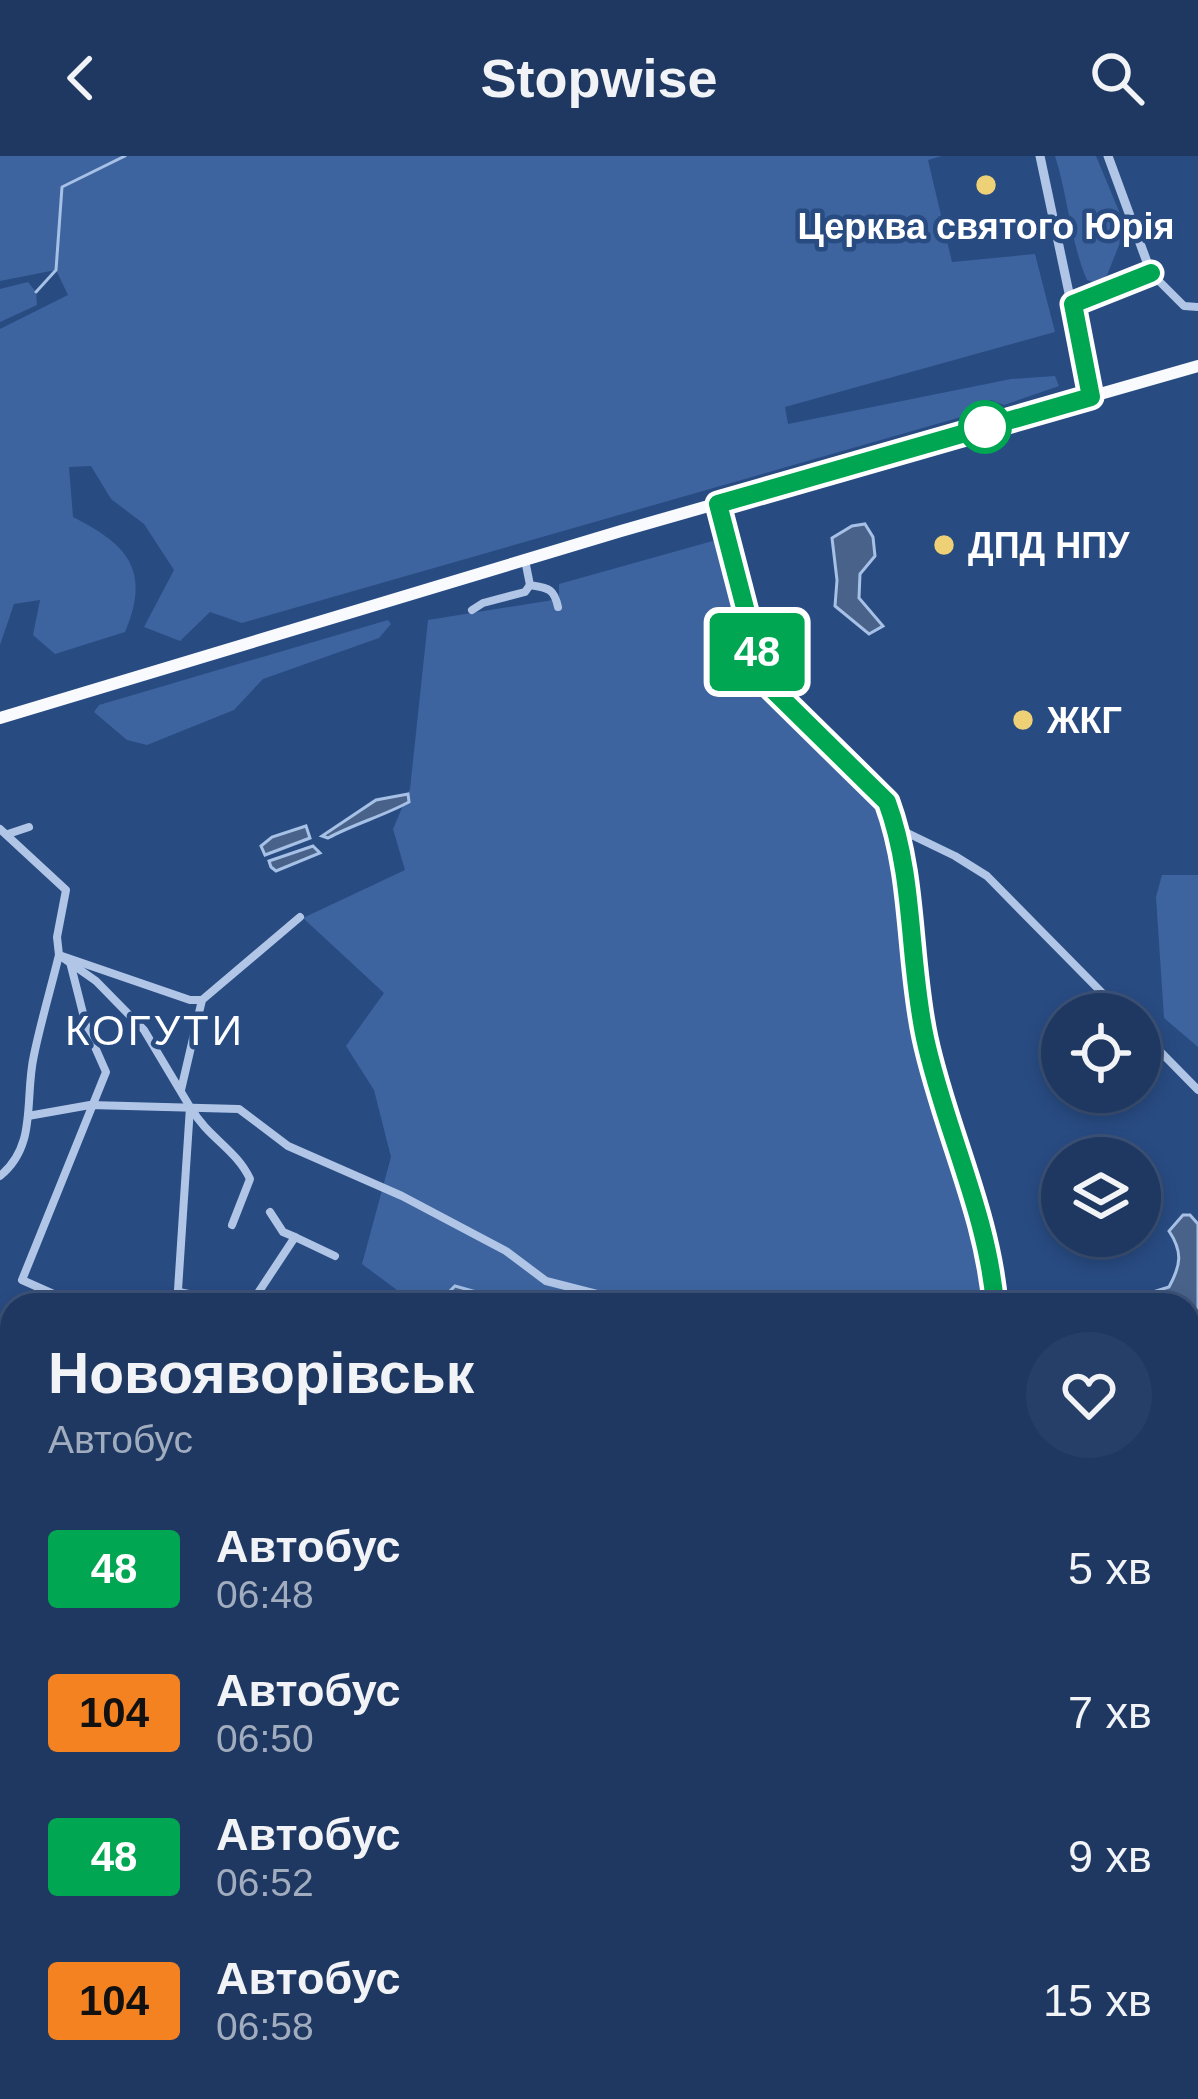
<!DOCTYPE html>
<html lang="uk">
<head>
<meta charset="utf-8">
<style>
	:root { --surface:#1e3862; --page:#263f68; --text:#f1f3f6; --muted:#a1acbe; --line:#3c5277 }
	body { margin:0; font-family:Helvetica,sans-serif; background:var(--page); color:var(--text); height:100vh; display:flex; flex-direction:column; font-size:45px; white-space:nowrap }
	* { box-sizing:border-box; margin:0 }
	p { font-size:39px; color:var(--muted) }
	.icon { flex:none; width:66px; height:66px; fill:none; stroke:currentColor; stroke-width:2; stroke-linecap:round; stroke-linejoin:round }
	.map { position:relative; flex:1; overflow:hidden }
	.sheet { position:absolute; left:0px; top:1137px; width:1200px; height:807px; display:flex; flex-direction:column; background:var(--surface); border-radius:36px 36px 0 0; box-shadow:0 6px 18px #0003,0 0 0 3px var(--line) }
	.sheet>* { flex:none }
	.badge { padding:0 24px; border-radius:9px; font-size:42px; line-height:78px }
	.buttons { position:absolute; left:1041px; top:837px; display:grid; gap:24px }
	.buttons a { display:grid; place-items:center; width:120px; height:120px; border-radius:50%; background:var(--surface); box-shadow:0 6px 18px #0003,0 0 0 3px var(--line); font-size:60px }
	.map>.badge { position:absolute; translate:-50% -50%; box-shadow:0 0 0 6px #fff }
	.round { display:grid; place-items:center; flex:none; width:126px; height:126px; border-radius:63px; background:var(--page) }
	.headline { display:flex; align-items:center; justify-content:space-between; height:204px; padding:0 48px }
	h1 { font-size:57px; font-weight:600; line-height:90px }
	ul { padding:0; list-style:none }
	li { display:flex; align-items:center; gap:36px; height:144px; padding:0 48px }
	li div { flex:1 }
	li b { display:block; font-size:45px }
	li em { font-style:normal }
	li .badge { min-width:132px; font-weight:700; text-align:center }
	header { display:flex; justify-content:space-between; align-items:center; height:156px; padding:0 48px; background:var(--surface); font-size:54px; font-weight:600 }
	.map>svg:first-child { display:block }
	.green { fill:#3d649f }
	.water { fill:#49628a; stroke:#a6c0e6; stroke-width:3 }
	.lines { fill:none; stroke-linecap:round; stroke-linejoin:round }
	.stream { stroke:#a6c0e6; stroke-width:3 }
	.minor { stroke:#b1c6e6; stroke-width:8 }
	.tertiary { stroke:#b1c6e6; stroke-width:9 }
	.trunk { stroke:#f8fafe; stroke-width:12 }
	.line-casing { stroke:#fff; stroke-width:27 }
	.line { stroke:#00a651; stroke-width:18 }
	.poi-dot { fill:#eed177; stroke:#284b82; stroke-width:4.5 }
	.stop-dot { fill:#fff; stroke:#00a651; stroke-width:6 }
	.labels { text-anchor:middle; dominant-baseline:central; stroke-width:9; stroke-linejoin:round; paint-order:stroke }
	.poi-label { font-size:36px; font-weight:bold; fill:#fff; stroke:#284b82; text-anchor:start }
	.quarter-label { font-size:42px; letter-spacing:3px; fill:#fff; stroke:#284b82 }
</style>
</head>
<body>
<header><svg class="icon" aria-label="back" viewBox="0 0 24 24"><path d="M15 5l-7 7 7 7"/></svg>Stopwise<svg class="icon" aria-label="search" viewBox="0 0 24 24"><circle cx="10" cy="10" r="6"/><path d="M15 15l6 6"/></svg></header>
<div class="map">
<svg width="1198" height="1943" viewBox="0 0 1198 1943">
	<rect width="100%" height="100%" fill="#284b82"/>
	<g class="green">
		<path d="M0,0H942L928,4L952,106L1035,98L1055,176L785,251L788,268L1011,223L1055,220L1059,230L1004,249L991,244L980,247L968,259L242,467L210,456L180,485L144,471L174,414L144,368L111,343L91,310L69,311L73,361C128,389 151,414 125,476L55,498L33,479L40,444L14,448L0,489V173L68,139L56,114L0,125Z"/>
		<path d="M1055,0H1096L1126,72L1107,119L1098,127L1087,124C1070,85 1068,40 1055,0Z"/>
		<polygon points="28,126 36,136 37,149 0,166 0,133"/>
		<polygon points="727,381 766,533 895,651 918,869 965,1034 990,1149 412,1149 413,1146 362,1108 391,1001 374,934 346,890 384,837 303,762 405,714 393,673 410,633 428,464 559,443 559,428"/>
		<polygon points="388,464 391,468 379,482 263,523 234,554 147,589 127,584 94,556 99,549"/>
		<polygon points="1162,719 1198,719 1198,891 1164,862 1156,741"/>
		<polygon points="1198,1345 1198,1943 689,1943 673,1932 1188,1932 1188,1351"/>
	</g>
	<g class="water">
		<polygon points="865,368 873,381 875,400 860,418 859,442 883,470 869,478 835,450 837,424 832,382 852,370"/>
		<path d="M408,638L409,646C383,660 354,668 328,682L322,680L376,644Z"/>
		<polygon points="306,670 310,682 265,699 261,690 272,681"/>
		<polygon points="313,690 320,697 276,715 271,711 269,705"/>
		<path d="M1183,1059H1190L1198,1068V1169L1188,1158V1149H1135L1137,1141L1169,1131C1181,1109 1183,1096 1169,1075Z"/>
		<polygon points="455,1130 494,1141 491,1149 447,1147 442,1143"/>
	</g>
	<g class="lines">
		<polyline class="stream" points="36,136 56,114 62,31 125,0"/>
		<g class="minor">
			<polyline points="1151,117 1184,150 1198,151"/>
			<path d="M718,348L764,525L887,646C914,722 908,803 925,882C944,971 988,1058 995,1149"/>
			<path d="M525,404L530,429C548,432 554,432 558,451"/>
			<polyline points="472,454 483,447 525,436 530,429"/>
			<polyline points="897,672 955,700 987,720 1123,858"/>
			<polyline points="0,673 66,734 57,781 59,799 96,825 144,874 190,951 177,1149"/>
			<polyline points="8,678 29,671"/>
			<polyline points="1140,875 1198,934"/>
			<polyline points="181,934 202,844"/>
			<path d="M191,952C208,982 236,993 250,1023L232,1069"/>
			<polyline points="28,960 90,949 239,953 288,990 402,1040 506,1095 546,1125 640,1149"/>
			<path d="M0,1020C38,989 24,943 34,899C41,865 51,832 59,799L190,844H202L300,761"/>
			<polyline points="270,1056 283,1076 295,1081"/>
			<polyline points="67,1149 58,1140 22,1124 106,916 87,873 70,806"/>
			<polyline points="171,1149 179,1136 242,1149"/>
			<polyline points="250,1149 295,1081 335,1100"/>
			<polyline points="1188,1348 1198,1343"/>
			<polyline points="1188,1411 1198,1418"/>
			<polyline points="0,1517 12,1515"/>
			<polyline points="1188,1584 1198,1590"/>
			<polyline points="1188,1621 1198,1598"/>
			<polyline points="1184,1943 1198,1910"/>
		</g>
		<g class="tertiary">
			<polyline points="1040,0 1091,241"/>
			<polyline points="1073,148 1151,117 1108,0"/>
		</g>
		<polyline class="trunk" points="0,562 621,375 1198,210"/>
	</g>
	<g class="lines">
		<defs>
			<path id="line" d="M995,1149C988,1058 944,971 925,882C908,803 915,722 887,646L764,525L718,348L1091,241L1073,148L1151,117"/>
		</defs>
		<use href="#line" class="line-casing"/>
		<use href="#line" class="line"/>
	</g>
	<g class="poi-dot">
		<circle cx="986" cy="29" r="12"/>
		<circle cx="944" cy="389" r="12"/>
		<circle cx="1023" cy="564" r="12"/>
	</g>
	<circle class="stop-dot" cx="985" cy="271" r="24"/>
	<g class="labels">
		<g class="poi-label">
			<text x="986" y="70" text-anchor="middle">Церква святого Юрія</text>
			<text x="968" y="389">ДПД НПУ</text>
			<text x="1047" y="564">ЖКГ</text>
		</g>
		<g class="quarter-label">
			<text x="155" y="874">КОГУТИ</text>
		</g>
	</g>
</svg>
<div class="buttons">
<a><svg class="icon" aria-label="locate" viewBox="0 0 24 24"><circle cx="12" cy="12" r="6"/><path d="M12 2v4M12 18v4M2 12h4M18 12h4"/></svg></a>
<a><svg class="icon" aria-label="layers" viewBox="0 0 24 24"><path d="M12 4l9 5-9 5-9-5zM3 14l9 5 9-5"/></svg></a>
</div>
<b class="badge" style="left:757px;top:496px;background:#00a651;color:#fff">48</b>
<section class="sheet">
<div class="headline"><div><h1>Новояворівськ</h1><p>Автобус</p></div><a class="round"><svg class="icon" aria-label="heart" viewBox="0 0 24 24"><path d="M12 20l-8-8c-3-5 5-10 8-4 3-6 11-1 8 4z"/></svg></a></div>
<ul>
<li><span class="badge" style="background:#00a651;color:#fff">48</span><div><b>Автобус</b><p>06:48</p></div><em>5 хв</em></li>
<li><span class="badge" style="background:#f58220;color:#111">104</span><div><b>Автобус</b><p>06:50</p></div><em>7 хв</em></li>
<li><span class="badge" style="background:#00a651;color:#fff">48</span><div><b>Автобус</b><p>06:52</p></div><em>9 хв</em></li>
<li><span class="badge" style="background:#f58220;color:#111">104</span><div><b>Автобус</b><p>06:58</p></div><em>15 хв</em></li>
</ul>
</section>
</div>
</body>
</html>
